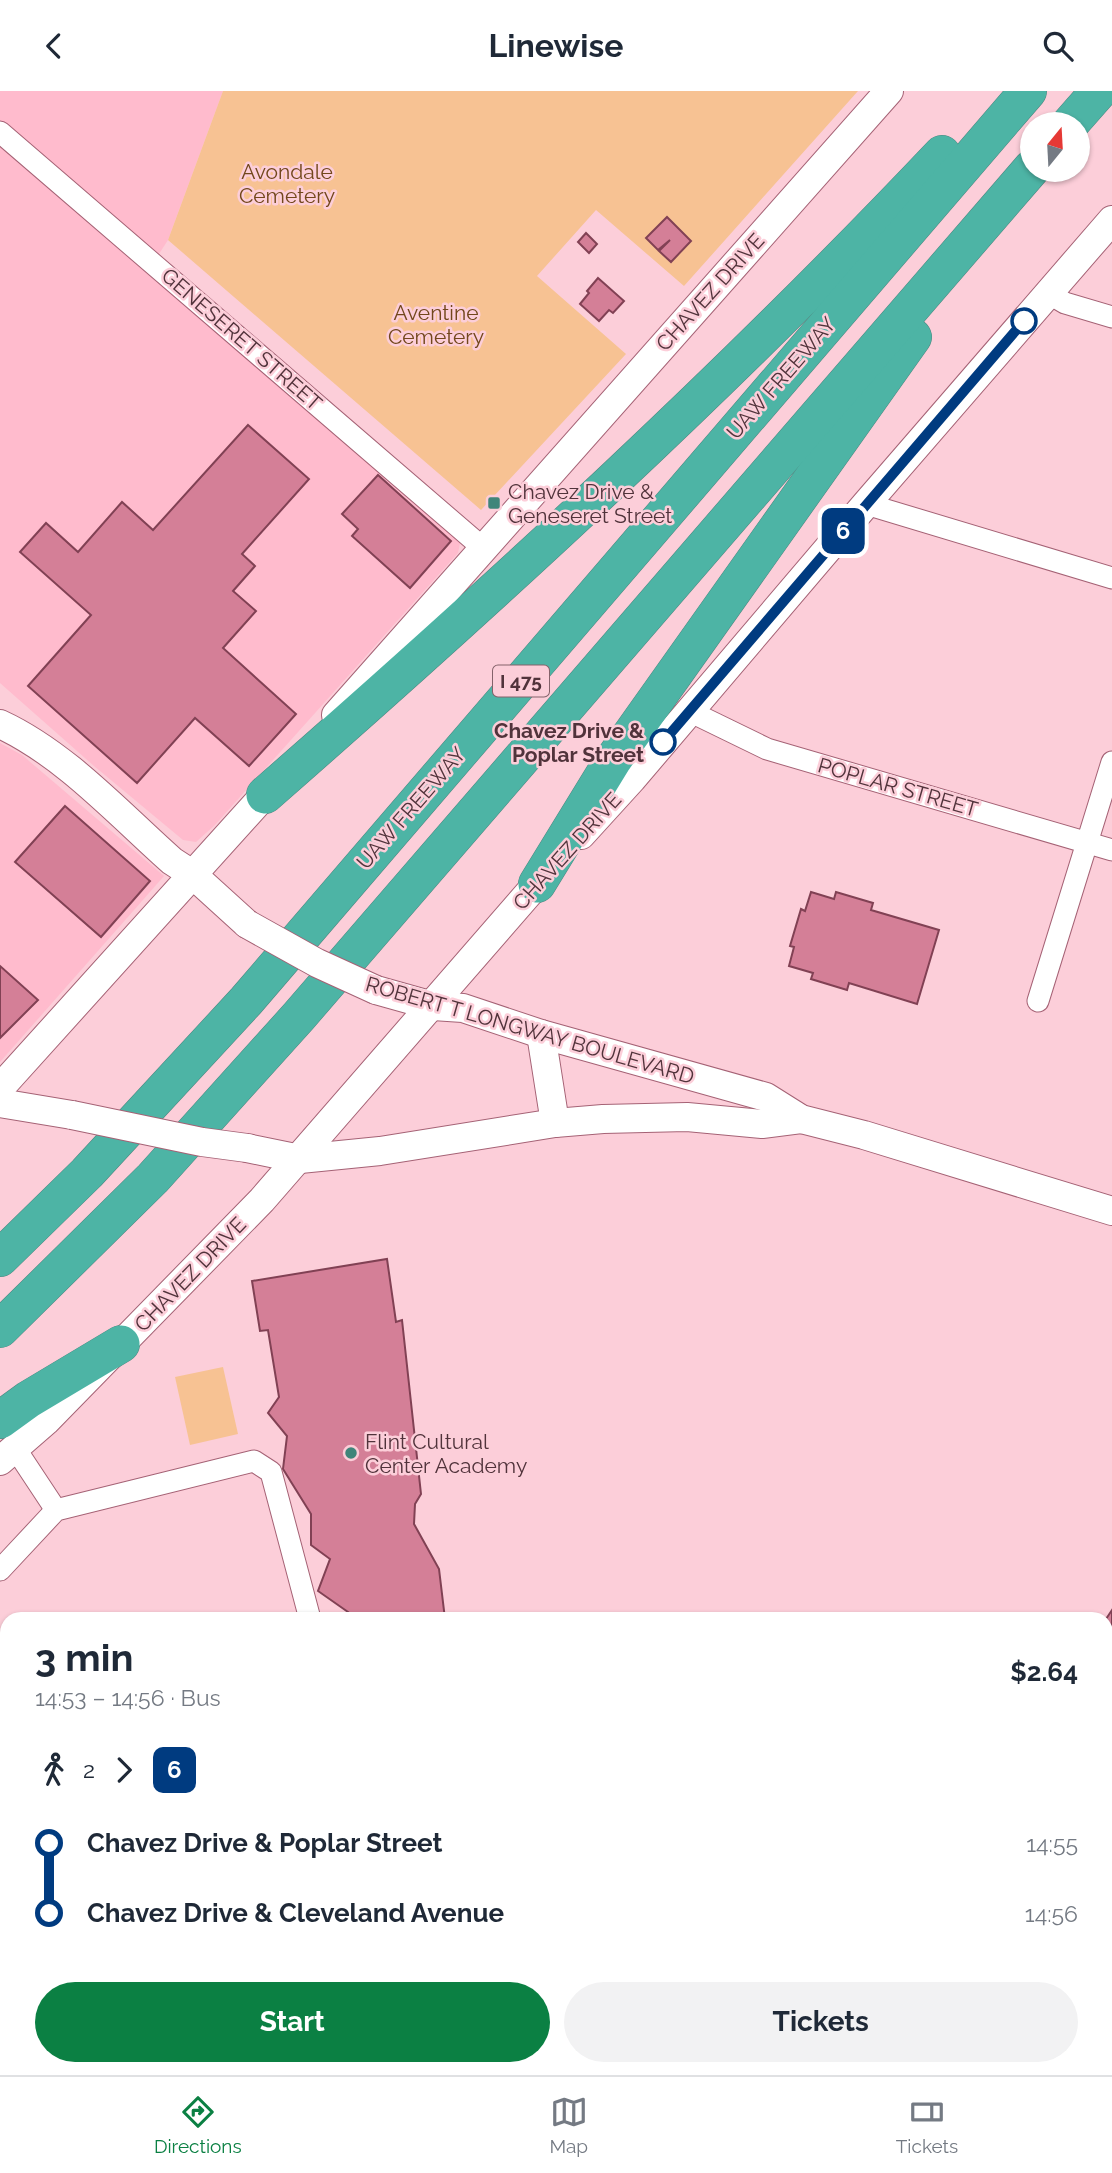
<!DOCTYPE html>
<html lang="en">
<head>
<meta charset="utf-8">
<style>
	:root { --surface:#fff; --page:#f2f2f3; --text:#1f2937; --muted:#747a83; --line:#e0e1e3; --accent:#0b8043 }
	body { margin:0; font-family:Raleway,sans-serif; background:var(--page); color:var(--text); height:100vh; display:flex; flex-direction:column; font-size:26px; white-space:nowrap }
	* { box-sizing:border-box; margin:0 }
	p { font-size:23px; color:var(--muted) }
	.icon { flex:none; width:38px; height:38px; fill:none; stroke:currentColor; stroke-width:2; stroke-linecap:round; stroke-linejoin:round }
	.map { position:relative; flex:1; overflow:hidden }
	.sheet { position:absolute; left:0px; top:1521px; width:1113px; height:464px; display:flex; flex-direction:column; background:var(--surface); border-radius:21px 21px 0 0; box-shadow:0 2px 5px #0004 }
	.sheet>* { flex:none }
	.badge { padding:0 14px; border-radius:10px; font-size:24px; line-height:46px }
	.needle { width:46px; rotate:18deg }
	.tools { position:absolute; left:1020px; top:21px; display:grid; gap:14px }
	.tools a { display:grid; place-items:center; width:70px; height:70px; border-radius:50%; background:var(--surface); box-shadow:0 2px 5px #0004; font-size:35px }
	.map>.badge { position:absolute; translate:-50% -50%; box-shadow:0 0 0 4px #fff }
	.legs { display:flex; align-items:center; gap:10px; height:77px; padding:0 35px; font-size:23px }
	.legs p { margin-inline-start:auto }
	.head { display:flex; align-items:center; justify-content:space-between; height:119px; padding:0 35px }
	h1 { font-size:38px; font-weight:700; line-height:52px }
	.primary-button { display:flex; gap:14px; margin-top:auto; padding:14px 35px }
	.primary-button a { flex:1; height:80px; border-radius:42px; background:var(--accent); color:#fff; font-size:28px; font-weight:700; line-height:80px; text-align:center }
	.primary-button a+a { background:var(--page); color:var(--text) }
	ul { padding:0 35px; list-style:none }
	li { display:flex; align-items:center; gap:24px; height:70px; font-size:26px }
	li i { display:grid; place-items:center; width:10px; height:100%; margin:0 9px; background:currentColor }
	li i::after { content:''; width:18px; height:18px; margin:-9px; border:5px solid; border-radius:50%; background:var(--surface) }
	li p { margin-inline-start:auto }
	li:first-child i { background:linear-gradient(#0000 50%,currentColor 0) }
	li:last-child i { background:linear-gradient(currentColor 50%,#0000 0) }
	header { display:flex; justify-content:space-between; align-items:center; height:91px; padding:0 35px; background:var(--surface); font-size:32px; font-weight:700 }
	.tab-bar { display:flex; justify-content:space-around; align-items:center; height:98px; border-top:2px solid var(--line); background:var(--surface); font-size:19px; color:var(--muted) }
	.tab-bar a { display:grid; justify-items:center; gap:4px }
	.tab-bar .selected { color:var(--accent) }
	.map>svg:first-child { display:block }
	.built { fill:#ffbbcd }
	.green { fill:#f7c293 }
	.building { fill:#d47f97; stroke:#814154; stroke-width:2 }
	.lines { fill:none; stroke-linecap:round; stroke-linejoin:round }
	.street-casing { stroke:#a56275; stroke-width:23 }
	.secondary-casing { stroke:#a56275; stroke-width:30 }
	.highway-casing { stroke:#4e8780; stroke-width:38 }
	.street { stroke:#fff; stroke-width:21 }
	.secondary { stroke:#fff; stroke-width:28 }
	.highway { stroke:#4db4a5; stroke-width:37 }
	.secondary-bridge-casing { stroke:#a56275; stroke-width:30; stroke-linecap:butt }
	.secondary-bridge { stroke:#fff; stroke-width:28 }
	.line-1-casing { stroke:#fff; stroke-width:16 }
	.line-1 { stroke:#003b80; stroke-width:10 }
	.stop-1-dot { fill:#fff; stroke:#003b80; stroke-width:3.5 }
	.poi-dot { fill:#40857a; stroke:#fcced9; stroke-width:2.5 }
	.labels { text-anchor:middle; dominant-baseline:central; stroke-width:5; stroke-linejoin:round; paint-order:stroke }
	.shield { fill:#fcced9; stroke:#84626a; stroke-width:2 }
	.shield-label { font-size:19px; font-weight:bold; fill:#51333b }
	.park-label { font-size:21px; fill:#72471b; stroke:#fcced9 }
	.street-label { font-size:21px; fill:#51333b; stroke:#fcced9 }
	.poi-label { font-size:21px; fill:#51333b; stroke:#fcced9; text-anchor:start }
	.stop-label { font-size:21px; font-weight:bold; fill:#51333b; stroke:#fcced9; text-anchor:end }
</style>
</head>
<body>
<header><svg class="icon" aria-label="back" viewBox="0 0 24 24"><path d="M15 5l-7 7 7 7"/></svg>Linewise<svg class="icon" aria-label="search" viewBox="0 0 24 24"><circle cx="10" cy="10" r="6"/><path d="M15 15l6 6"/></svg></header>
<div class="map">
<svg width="1112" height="1984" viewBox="0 0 1112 1984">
	<rect width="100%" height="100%" fill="#fcced9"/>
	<g class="built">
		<polygon points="0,0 223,0 168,149 148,180 457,446 460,452 458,462 215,734 196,751 183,749 94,675 0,592"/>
		<polygon points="0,652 22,664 164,785 0,971"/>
	</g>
	<g class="green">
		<polygon points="223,0 858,0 684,195 596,119 537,185 626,263 481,419 168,149"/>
		<polygon points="223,1276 238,1343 190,1354 175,1286"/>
	</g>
	<g class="building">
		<polygon points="667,126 691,150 671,171 659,160 670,149 658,159 646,147"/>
		<polygon points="586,142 597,153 589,162 578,151"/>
		<polygon points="598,187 624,210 613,222 609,219 599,230 580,213 589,202 587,200"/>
		<polygon points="248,334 309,388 242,463 255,475 233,500 256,520 223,557 296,623 249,675 195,627 137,692 28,595 91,524 20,461 46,432 78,461 122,411 153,439"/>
		<polygon points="378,384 451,450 410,497 352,445 358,438 342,423"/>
		<polygon points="65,715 150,790 101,846 15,771"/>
		<polygon points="811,801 834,808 836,801 873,812 871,819 939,839 917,913 849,892 847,899 811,888 813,882 789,875 794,856 790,855 801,818 805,820"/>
		<polygon points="0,875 38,909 0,947"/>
		<polygon points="387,1168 396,1231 402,1229 421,1403 415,1413 414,1433 439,1478 445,1528 344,1528 348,1521 318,1500 330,1468 311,1454 311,1423 283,1378 287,1345 268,1322 279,1306 268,1239 260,1240 252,1190"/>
		<polygon points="1112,1519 1112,1612 1106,1613 1106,1528"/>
		<polygon points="1106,1912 1112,1930 1112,1984 1066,1984 1064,1978 1106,1978"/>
		<polygon points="692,1978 820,1978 821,1980 853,1978 854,1984 666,1984"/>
	</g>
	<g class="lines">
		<defs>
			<g id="street">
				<polyline points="0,41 483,457"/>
				<polyline points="1048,202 1065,212 1112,226"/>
				<polyline points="866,413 1112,487"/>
				<polyline points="689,620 767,658 1112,759"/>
				<polyline points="1038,910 1112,671"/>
				<polyline points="15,1357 56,1419"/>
				<polyline points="0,1479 56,1419 254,1370 271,1381 310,1528"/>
				<polyline points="0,1681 7,1679"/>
				<polyline points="0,1857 7,1884"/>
				<polyline points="31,1978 32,1984"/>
			</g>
			<g id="secondary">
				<polyline points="336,624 889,0"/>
				<path d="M0,633C65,663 119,723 172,770L192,783L247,833"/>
				<polyline points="581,744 632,688 866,413 1112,129"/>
				<polyline points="376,899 433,915 463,917 541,943 766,1006 801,1028 864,1044 1112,1120"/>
				<polyline points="541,943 555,1032"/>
				<polyline points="0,997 279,688"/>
				<polyline points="0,1012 72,1024"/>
				<polyline points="247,1057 300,1068 380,1060 555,1032 603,1028 687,1026 762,1033 801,1028"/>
				<polyline points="0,1370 46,1330 262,1109 549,779"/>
				<polyline points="1106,1742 1112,1741"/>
				<polyline points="138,1984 163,1978"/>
			</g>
			<g id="highway">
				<polyline points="1070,33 1099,0"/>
				<path d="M265,704C499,499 728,289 942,63"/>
				<polyline points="537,793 613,669 913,246"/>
				<polyline points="0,1167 87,1082 246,910 1028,0"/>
				<polyline points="0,1238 153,1087 299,925 1032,77"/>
				<polyline points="0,1329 29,1308 121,1253"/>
			</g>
		</defs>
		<use href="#street" class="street-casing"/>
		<use href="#secondary" class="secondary-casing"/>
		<use href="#highway" class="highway-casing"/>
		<use href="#street" class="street"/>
		<use href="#secondary" class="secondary"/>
		<use href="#highway" class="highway"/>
		<defs>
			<g id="secondary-bridge">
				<polyline points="247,833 317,872 376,899"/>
				<polyline points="72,1024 202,1051 247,1057"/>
			</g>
		</defs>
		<use href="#secondary-bridge" class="secondary-bridge-casing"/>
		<use href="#secondary-bridge" class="secondary-bridge"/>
	</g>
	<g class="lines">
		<defs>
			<polyline id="line-1" points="663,651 1024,230"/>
		</defs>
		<use href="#line-1" class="line-1-casing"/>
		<use href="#line-1" class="line-1"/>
	</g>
	<g class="stop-1-dot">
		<circle cx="1024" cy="230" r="12"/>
		<circle cx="663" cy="651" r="12"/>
	</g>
	<g class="poi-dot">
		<rect x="487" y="405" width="14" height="14" rx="3.5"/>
		<circle cx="351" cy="1362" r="7"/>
	</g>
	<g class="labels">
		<rect class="shield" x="493" y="574.5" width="56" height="31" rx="5"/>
		<g class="shield-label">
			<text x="521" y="590">I 475</text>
		</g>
		<g class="park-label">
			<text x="287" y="80">Avondale<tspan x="287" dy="24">Cemetery</tspan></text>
			<text x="436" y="221">Aventine<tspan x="436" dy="24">Cemetery</tspan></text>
		</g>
		<g class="street-label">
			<text transform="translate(710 201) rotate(-48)">CHAVEZ DRIVE</text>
			<text transform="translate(242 248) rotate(41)">GENESERET STREET</text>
			<text transform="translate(781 287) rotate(-49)">UAW FREEWAY</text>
			<text transform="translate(898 696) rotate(16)">POPLAR STREET</text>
			<text transform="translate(411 717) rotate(-49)">UAW FREEWAY</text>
			<text transform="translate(567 760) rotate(-48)">CHAVEZ DRIVE</text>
			<text transform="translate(530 939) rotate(16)">ROBERT T LONGWAY BOULEVARD</text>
			<text transform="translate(190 1183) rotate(-46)">CHAVEZ DRIVE</text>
		</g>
		<g class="poi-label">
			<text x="508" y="400">Chavez Drive &amp;<tspan x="508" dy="24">Geneseret Street</tspan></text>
			<text x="365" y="1350">Flint Cultural<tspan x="365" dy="24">Center Academy</tspan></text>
		</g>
		<g class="stop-label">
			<text x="644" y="639">Chavez Drive &amp;<tspan x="644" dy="24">Poplar Street</tspan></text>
		</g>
	</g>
</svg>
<div class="tools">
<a><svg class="needle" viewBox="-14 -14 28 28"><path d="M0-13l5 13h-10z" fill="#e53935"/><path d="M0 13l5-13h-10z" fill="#747a83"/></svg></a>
</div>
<b class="badge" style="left:843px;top:440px;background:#003b80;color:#fff">6</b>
<section class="sheet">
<div class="head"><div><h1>3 min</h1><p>14:53 – 14:56 · Bus</p></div><b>$2.64</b></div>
<div class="legs"><svg class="icon" aria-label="walk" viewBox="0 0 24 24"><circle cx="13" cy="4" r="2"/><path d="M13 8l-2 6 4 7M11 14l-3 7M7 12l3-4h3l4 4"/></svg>2<svg class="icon" aria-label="forward" viewBox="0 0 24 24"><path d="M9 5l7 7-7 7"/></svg><b class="badge" style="background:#003b80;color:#fff">6</b></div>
<ul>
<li><i style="color:#003b80"></i><b>Chavez Drive &amp; Poplar Street</b><p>14:55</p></li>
<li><i style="color:#003b80"></i><b>Chavez Drive &amp; Cleveland Avenue</b><p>14:56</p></li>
</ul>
<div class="primary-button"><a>Start</a><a>Tickets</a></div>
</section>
</div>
<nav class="tab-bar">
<a class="selected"><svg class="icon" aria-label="directions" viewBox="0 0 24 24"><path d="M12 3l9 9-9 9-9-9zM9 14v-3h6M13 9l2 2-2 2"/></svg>Directions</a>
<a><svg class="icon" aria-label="map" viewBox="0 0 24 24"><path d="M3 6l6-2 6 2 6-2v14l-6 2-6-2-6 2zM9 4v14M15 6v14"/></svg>Map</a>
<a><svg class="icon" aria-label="tickets" viewBox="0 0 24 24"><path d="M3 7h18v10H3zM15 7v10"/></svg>Tickets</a>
</nav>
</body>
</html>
